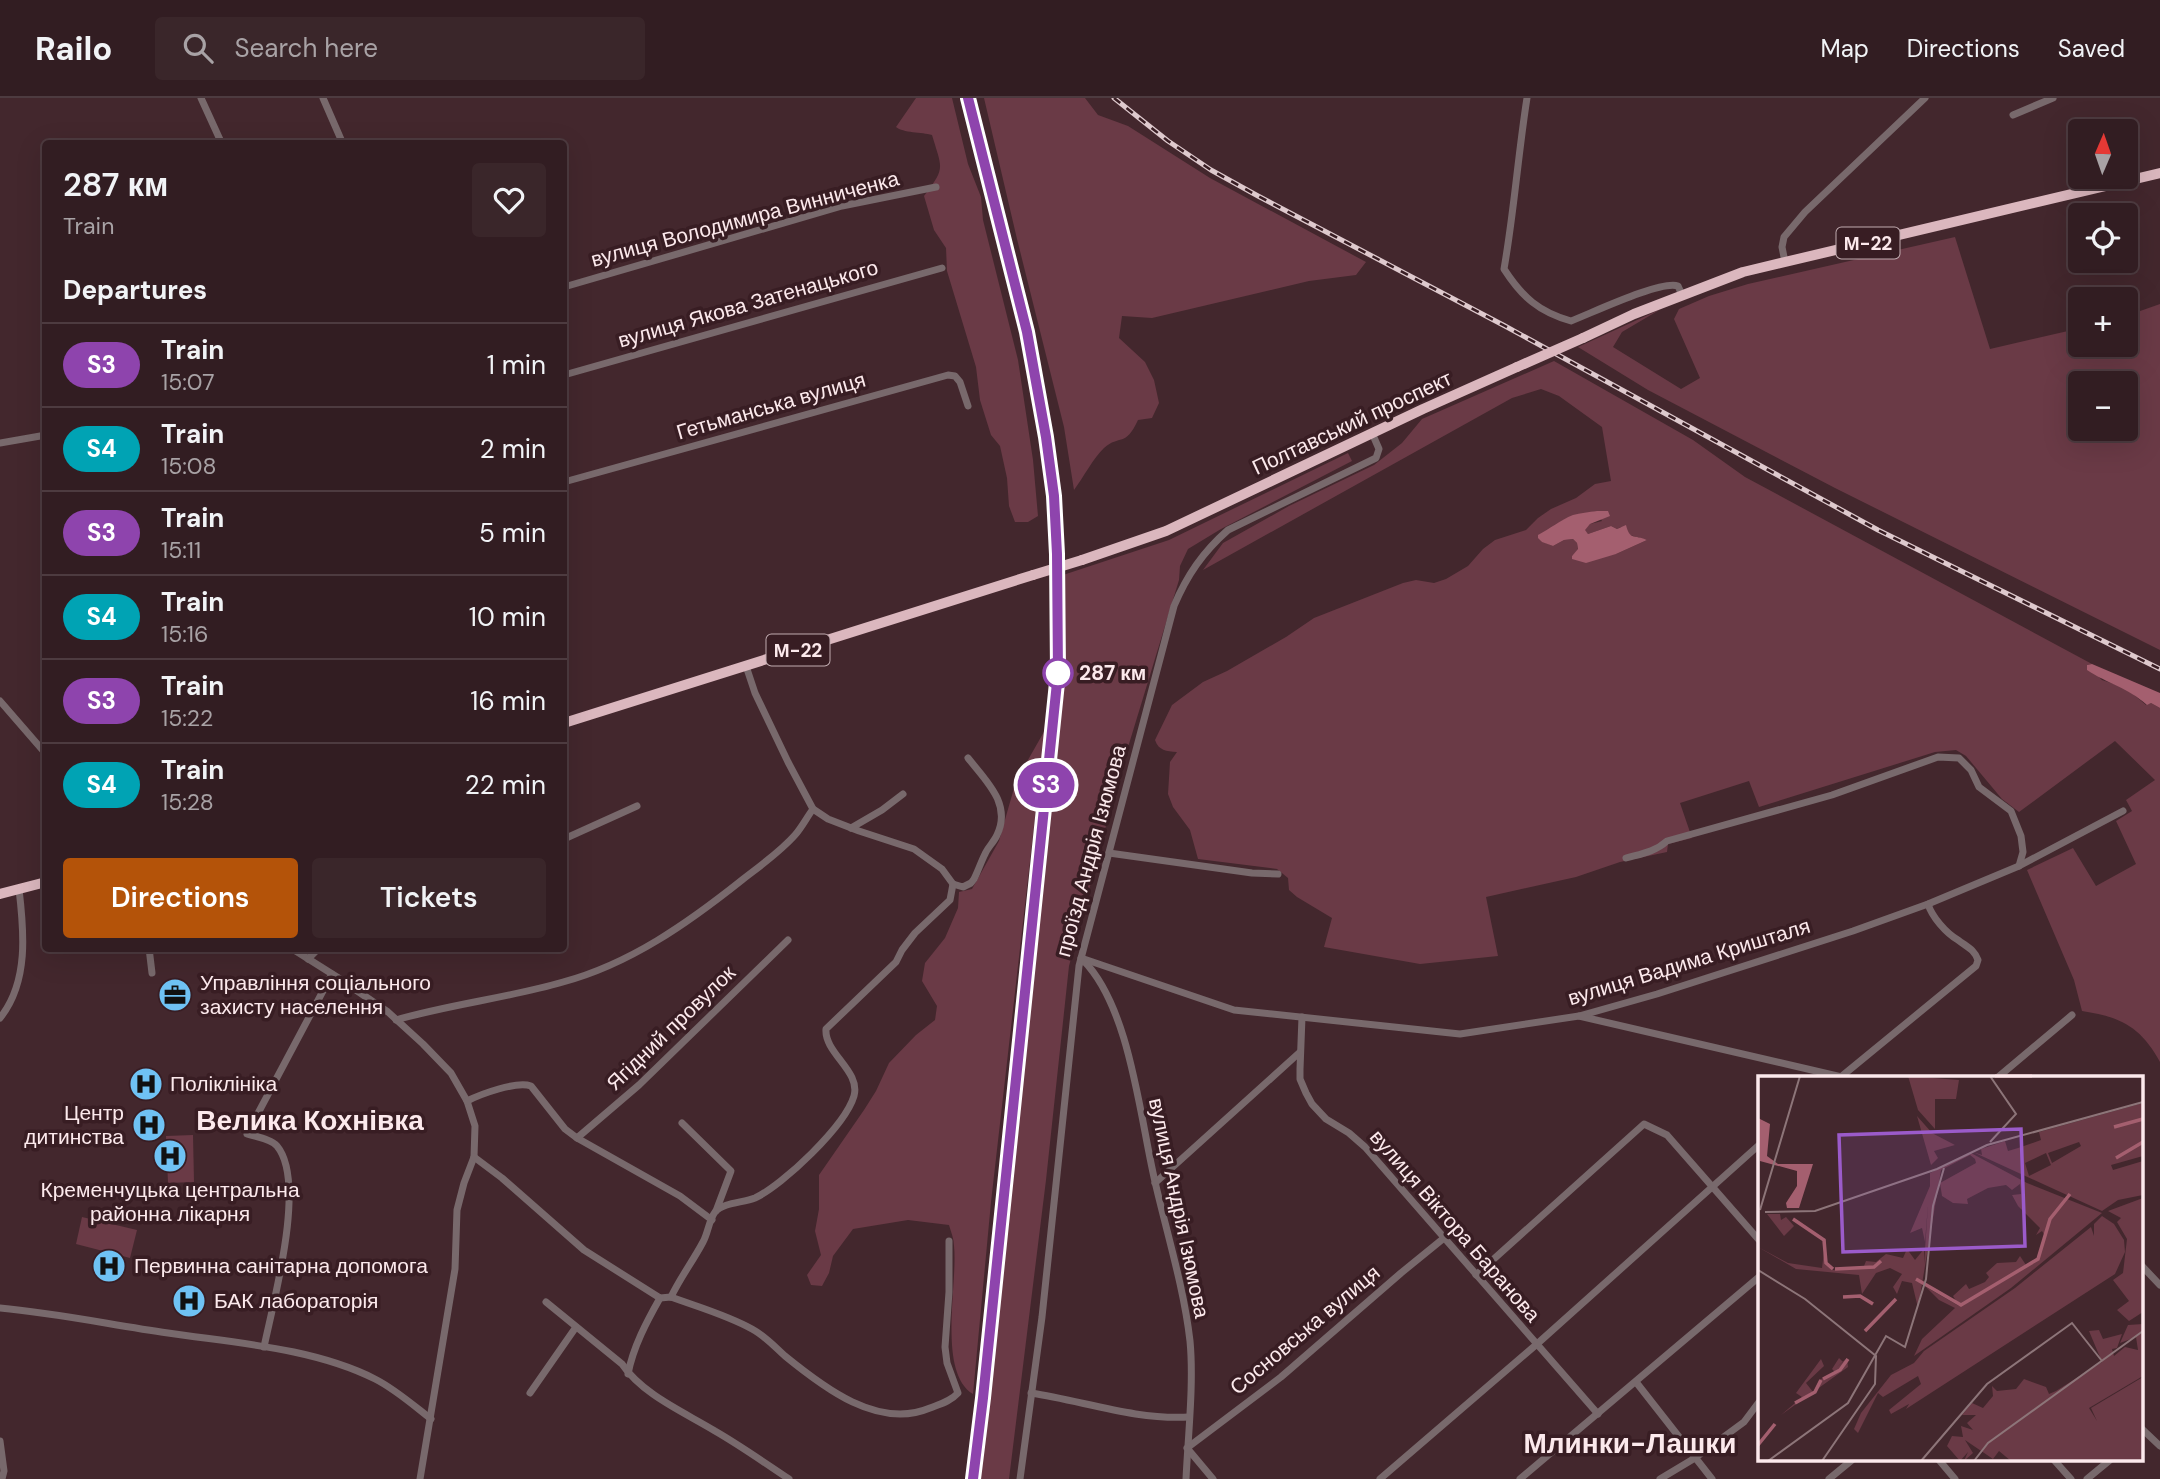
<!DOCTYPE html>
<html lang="en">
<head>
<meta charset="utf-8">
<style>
	:root { --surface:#321d22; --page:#3a262a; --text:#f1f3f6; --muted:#a8a2a5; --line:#4d3b40; --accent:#b45309 }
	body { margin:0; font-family:"DM Sans",sans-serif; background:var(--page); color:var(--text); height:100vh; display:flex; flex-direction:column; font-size:26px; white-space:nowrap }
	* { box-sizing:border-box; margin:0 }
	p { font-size:23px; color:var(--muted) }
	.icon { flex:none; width:38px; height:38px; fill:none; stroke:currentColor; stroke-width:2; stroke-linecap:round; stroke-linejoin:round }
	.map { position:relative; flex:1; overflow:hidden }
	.panel { position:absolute; left:42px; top:42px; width:525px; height:812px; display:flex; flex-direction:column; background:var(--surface); border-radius:7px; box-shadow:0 7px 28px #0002,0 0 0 2px var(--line) }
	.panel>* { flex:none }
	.badge { padding:0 14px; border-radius:23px; font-size:24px; line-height:46px }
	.needle { width:46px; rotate:2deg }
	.controls { position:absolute; left:2068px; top:21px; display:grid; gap:14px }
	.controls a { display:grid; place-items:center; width:70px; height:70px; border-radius:7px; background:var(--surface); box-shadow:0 7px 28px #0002,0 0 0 2px var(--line); font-size:35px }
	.map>.badge { position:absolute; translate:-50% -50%; box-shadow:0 0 0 4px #fff }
	h2 { padding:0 21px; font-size:26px; line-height:63px }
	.round { display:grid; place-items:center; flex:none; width:74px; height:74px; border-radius:7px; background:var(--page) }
	.headline { display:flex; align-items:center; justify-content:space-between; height:119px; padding:0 21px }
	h1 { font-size:33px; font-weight:600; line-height:52px }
	.button { display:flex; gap:14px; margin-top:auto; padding:14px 21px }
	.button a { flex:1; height:80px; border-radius:7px; background:var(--accent); color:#fff; font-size:28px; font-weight:600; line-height:80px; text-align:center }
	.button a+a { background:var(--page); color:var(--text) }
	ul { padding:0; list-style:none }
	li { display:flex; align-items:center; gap:21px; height:84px; padding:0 21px; border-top:2px solid var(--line) }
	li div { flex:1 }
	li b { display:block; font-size:26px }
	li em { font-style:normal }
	li .badge { min-width:77px; font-weight:700; text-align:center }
	header { display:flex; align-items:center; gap:42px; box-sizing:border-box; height:98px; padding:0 35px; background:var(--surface); border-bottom:2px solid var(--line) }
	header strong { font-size:33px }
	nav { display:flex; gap:38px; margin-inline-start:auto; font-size:24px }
	.search { width:490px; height:63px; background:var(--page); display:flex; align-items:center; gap:18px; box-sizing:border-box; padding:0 24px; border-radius:7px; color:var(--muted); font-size:26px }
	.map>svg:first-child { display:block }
	.green { fill:#6a3a46; fill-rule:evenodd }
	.water { fill:#a45f6f }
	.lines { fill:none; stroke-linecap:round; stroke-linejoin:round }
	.minor { stroke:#78696c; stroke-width:7 }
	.highway { stroke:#dbb7be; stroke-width:10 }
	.rail-casing { stroke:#dec9cd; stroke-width:5 }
	.rail { stroke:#381d23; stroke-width:2.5; stroke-dasharray:8; stroke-linecap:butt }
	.highway-bridge { stroke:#dbb7be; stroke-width:10 }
	.line-casing { stroke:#fff; stroke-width:16 }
	.line { stroke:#8e44ad; stroke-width:10 }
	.stop-dot { fill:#fff; stroke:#8e44ad; stroke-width:3.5 }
	.labels { text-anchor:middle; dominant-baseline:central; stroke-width:7; stroke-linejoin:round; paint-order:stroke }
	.shield { fill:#381d23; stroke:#c1acb0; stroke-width:2 }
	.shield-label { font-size:19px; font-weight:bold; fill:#fce9ec }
	.street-label { font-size:21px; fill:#fce9ec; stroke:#381d23 }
	.stop-label { font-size:21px; font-weight:bold; fill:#fce9ec; stroke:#381d23; text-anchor:start }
	.poi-label { font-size:21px; fill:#fce9ec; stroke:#381d23; text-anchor:start }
	.district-label { font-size:28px; font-weight:bold; fill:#fce9ec; stroke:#381d23 }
	.inset-river { fill:none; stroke:#a45f6f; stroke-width:3.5 }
	.inset-road { fill:none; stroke:#8d7579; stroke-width:2 }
	.view { fill:#9b5bca; fill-opacity:0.15; stroke:#9b5bca; stroke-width:3.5 }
	.inset-edge { fill:none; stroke:#fce9ec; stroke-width:3.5 }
</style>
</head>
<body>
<header>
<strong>Railo</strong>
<div class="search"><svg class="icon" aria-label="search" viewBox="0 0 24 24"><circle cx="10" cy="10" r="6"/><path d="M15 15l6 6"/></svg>Search here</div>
<nav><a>Map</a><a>Directions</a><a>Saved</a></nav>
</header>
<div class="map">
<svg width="2160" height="1381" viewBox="0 0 2160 1381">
	<rect width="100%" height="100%" fill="#43272d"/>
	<g class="green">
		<path d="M916,0H952L968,66L981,99L983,122L1018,262L1033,362L1038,418L1028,424H1015L1009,408L1007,380L1000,348L991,337L980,302L976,269L947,173L946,150L934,132L924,98C946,69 942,71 932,37C922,34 903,35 896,29Z"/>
		<path d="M984,0H1085L1098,17L1128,28L1210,80L1366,164L1356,177L1309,183L1152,220L1122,218L1119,240L1145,264L1154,282L1159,305L1152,320L1138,322C1125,350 1120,336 1104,350C1094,359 1083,380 1074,392L1064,329L1017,141Z"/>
		<path d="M1955,139L1990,251L2081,230V247H2126V218L2160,206V552L1835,390L1648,292L1578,249L1661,211L1622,234L1613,249L1681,291L1700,280L1674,221L1679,211L1709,198L1748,186ZM2081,285H2126V331H2081Z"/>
		<path d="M1554,263L1693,342L1745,379L2092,566L2087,567L2102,582L2126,590L2146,607L2151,605L2160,610V964C2141,929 2121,919 2082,913L2074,882L2027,772L2073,750L2096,788L2136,766L2116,723L2132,713L2126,702L2155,682L2115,643L2019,714L2002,701L1966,658L1956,652L1935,654L1759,709L1749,683L1680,705L1692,740L1668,746L1667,754L1620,764L1576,779L1486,799L1498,858L1420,866L1324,849L1332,820L1297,799L1289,792L1288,780L1277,771L1198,761L1190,732L1173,709L1168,696L1170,664L1177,654C1166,653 1159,653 1155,642L1172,607L1203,584L1227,573L1286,539L1314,520L1403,485L1416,482L1434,485L1446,481L1468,468L1483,451L1495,442L1526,432L1538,420L1551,411L1576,400L1595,386L1611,383L1602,329L1559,298L1541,291L1512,300L1203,472L1223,445L1289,408L1374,367L1402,345L1422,321ZM1597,413L1602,423L1590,426L1584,432L1588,436L1611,428L1617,431L1621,429L1630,437L1647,442L1616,456L1572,458L1578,452L1577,445L1573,441L1564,442L1553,448L1541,443C1564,418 1564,420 1597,413Z"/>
		<polygon points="1348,355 1352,363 1221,431 1188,451 1180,468 1179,482 1118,682 1069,868 1046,1082 1009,1381 977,1381 1004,1157 1033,839 1058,621 1063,477 1169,442"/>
		<path d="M1045,632L991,1104L973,1296C937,1274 958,1186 954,1148C954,1141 951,1134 949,1127L908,1122L853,1131L833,1158L829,1175L822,1188L811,1187L807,1177L821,1157L815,1133L819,1111V1077L864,1012L876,993L889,965L916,937L935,922L937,908L922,883L925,865L945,840L958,810L959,794L972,791L999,743L1016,683Z"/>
		<polygon points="193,1037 194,1084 168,1085 166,1038"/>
		<polygon points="82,1119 137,1132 130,1160 76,1146"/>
	</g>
	<g class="water">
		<path d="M1597,413H1608L1610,418L1590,426L1585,432L1588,436L1611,428L1617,431L1626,427C1630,443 1634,436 1647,442L1616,456L1586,465L1572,461V458L1578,451L1577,445L1573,441L1564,442L1553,448L1542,444L1538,440V437C1550,431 1560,422 1573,417C1580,415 1589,414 1597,413Z"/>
		<path d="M2092,566L2160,595V610L2151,605L2147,607C2127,589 2108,586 2087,572V567Z"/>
	</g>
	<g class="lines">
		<g class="minor">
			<polyline points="201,0 222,46"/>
			<polyline points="323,0 343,46"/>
			<path d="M1527,0C1518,57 1514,114 1504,171C1522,199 1539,214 1571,223C1592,215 1661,182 1678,188L1682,197"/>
			<polyline points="2013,17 2053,0"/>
			<polyline points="1785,164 1782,149 1784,139 1805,114 1925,0"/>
			<polyline points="564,189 842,108 936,89"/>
			<polyline points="564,277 942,170"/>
			<polyline points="0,345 46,337"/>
			<polyline points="564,384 948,277 955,278 960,284 968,308"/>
			<path d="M746,568L755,595L788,664L813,711L828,721L859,733L914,751L942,771L953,786L963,789L971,785L974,781C978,773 981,764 985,756C988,749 994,744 997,737C1012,706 986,683 968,660"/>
			<polyline points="0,603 46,656"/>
			<polyline points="851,730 882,712 903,696"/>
			<polyline points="564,741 637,708"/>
			<polyline points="1109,755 1252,775 1278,776"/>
			<path d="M1626,760C1640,756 1655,754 1667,743L1832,697L1938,659L1959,660L1971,672L1979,689L2011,713L2021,738L2023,754L2019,768"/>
			<polyline points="149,850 152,875"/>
			<polyline points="291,850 337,879 388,914 423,946 451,975 467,1003 475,1028 474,1059 464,1085 457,1112 455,1171 420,1381"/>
			<polyline points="1081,860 1234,912 1460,936 1579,918 1657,896 1853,833 1928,806 2019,768 2123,713"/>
			<polyline points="308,861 319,850"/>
			<path d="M1084,863C1131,912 1140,1022 1156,1088C1168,1139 1184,1191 1190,1243C1194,1285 1188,1338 1186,1381"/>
			<polyline points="1579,918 1846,980"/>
			<polyline points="1302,919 1300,971 1300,981 1306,995 1312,1006 1326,1021 1349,1035 1365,1049 1598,1316"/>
			<path d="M0,920C29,884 24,833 19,791"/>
			<path d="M396,922C451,906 508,900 563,884C630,866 688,825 742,782C760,768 780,754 795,737C802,729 807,719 813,711"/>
			<path d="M1842,978L1976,868L1978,862C1974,851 1967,849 1958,842C1946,835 1932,819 1928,806"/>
			<polyline points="1997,980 2072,917"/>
			<path d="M467,1003C481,996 516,983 531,988L565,1031L577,1040L680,1098L712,1122"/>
			<polyline points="682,1025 731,1073 716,1113"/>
			<polyline points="577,1040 639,987 788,842"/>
			<path d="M474,1059L502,1080L584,1152L660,1200L671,1199C698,1209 727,1217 752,1231C765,1238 774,1248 785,1258C823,1289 878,1332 930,1310C940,1306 951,1303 958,1295L947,1265L945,1249L949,1194V1143"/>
			<polyline points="1155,1085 1299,955"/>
			<polyline points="2141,1167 2160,1187"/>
			<polyline points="1476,1177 1644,1026 1667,1037 1759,1142"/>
			<path d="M671,1199C680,1180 693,1163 703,1144C708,1135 709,1122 715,1114C724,1104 743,1105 755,1100C783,1087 845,1028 854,998C861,973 824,955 826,931L896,864L902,852L915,835L950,802L953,786"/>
			<path d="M546,1204L622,1266C643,1297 684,1314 715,1333C741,1348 765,1365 789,1381"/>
			<path d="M0,1210C56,1215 112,1227 168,1235C235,1245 314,1250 375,1281C395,1291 413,1307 431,1321"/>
			<path d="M264,1249C273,1205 307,1084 277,1048C271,1041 256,1039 247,1036L332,876"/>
			<path d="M628,1276C633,1249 647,1223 660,1200"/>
			<polyline points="1636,1284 1712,1381"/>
			<polyline points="530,1295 576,1229"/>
			<path d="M1031,1295C1084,1303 1134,1322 1189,1319"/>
			<polyline points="2141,1330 2160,1348"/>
			<polyline points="0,1343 4,1373 2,1381"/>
			<polyline points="1939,1362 1955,1381"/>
			<polyline points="2054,1362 2071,1381"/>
			<path d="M1020,1381L1042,1219L1079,868L1174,508C1187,477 1203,454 1228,432L1376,360L1379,351L1372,335"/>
			<polyline points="1213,1381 1187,1350 1281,1279 1401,1175 1444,1140"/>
			<polyline points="1380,1381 1537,1246 1759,1047"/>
			<polyline points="1520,1381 1759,1179"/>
			<polyline points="1660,1381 1695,1360 1744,1324 1759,1304"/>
			<polyline points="1829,1381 1852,1362"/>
			<polyline points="2087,1381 2110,1362"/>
		</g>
		<g class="highway">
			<polyline points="1583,240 1634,216 1743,174 2160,75"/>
			<polyline points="1082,462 1166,433 1423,311 1517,269"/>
			<polyline points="564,625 1033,477"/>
			<polyline points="0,796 46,784"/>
		</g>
		<defs>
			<g id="rail">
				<path d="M968,0C1002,131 1038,260 1054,395C1060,453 1059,517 1058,575L983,1300L973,1381"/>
				<polyline points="1114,0 1168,43 1211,72 1258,98 1505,228 1878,432 2160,571"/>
			</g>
		</defs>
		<use href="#rail" class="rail-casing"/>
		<use href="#rail" class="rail"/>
		<g class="highway-bridge">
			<polyline points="1517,269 1583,240"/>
			<polyline points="1033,477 1082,462"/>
		</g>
	</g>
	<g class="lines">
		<defs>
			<polyline id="line" points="968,0 1027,234 1046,339 1054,398 1057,456 1058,575 983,1300 973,1381"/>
		</defs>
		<use href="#line" class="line-casing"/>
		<use href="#line" class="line"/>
	</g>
	<defs>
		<symbol id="office-disc" viewBox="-11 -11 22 22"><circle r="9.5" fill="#6fc2f4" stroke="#381d23"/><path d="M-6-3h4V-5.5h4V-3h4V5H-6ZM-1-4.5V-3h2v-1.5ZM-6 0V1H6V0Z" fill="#111"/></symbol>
		<symbol id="hospital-disc" viewBox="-11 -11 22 22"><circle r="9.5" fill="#6fc2f4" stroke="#381d23"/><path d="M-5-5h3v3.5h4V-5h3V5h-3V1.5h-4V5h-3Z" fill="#111"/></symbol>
	</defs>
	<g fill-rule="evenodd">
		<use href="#office-disc" x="156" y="878" width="38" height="38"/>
		<use href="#hospital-disc" x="127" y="967" width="38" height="38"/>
		<use href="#hospital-disc" x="130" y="1008" width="38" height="38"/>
		<use href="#hospital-disc" x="151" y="1039" width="38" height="38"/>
		<use href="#hospital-disc" x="90" y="1149" width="38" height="38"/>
		<use href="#hospital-disc" x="170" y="1184" width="38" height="38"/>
	</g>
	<circle class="stop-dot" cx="1058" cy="575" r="14"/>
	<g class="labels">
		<g class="shield">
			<rect x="1836.5" y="129.5" width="63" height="31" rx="5"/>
			<rect x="766.5" y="536.5" width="63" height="31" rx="5"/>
		</g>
		<g class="shield-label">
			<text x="1868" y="145">М-22</text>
			<text x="798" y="552">М-22</text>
		</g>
		<g class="street-label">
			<text transform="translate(745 121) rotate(-15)">вулиця Володимира Винниченка</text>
			<text transform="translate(748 206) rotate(-16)">вулиця Якова Затенацького</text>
			<text transform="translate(771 308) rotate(-16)">Гетьманська вулиця</text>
			<text transform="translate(1352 325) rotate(-25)">Полтавський проспект</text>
			<text transform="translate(1091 753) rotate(-75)">проїзд Андрія Ізюмова</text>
			<text transform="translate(1689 864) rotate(-17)">вулиця Вадима Кришталя</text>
			<text transform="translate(671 930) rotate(-44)">Ягідний провулок</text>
			<text transform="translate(1179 1110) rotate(78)">вулиця Андрія Ізюмова</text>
			<text transform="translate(1455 1128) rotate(49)">вулиця Віктора Баранова</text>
			<text transform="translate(1305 1232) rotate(-40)">Сосновська вулиця</text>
		</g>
		<g class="stop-label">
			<text x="1079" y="575">287 км</text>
		</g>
		<g class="poi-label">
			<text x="200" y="885">Управління соціального<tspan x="200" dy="24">захисту населення</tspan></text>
			<text x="170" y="986">Поліклініка</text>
			<text x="124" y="1015" text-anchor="end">Центр<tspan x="124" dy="24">дитинства</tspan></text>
			<text x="170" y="1092" text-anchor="middle">Кременчуцька центральна<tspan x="170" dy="24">районна лікарня</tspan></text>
			<text x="134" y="1168">Первинна санітарна допомога</text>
			<text x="214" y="1203">БАК лабораторія</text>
		</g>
		<g class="district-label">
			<text x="310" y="1022">Велика Кохнівка</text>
			<text x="1630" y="1345">Млинки-Лашки</text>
		</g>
	</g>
	<g transform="translate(1758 978)">
		<rect width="385" height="385" fill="#43272d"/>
		<path d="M150,0L201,4L198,23H177V53L160,34ZM385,27V80L353,89L355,94L385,85V119L360,124L344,135L215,76L224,79L223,73L247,65L250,75L260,72L283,64L281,56ZM321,66L323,70L294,87L290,77ZM288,77L293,89L271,100L267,87ZM159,40L174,57L197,69L176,75L180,82L173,89ZM213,77L269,107L344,137L253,212L156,280L164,263L197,232L181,224L168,211L201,230L195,220L208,208L211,213L227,206L231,201L228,197L239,187L258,186L262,180L268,189L282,180L287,160L284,155L278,159L282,152L260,130L254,119L263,118L262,108L254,114L248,109L230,112L209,123L210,128L195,127L184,120L182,107L218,87L217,83L212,79L183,94L160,232L154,207L144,205L139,218L135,211L144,198L132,192L118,197L104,218L101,199L38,193L0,171L30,187L64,192L67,167L56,156L68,164V187L75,194L106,190L108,185L118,186L128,178L145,182L149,173L157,184L166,173V188L170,129L167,166L164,152L152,157L172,110V97ZM385,122V236L371,245L359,234L371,225L355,204L365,197L369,163L359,146L363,142L350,135ZM9,138H22L23,144L28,141L36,150L26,160ZM344,140L356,148L366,164L367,176L357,198L148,333L151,328L133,338L131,334L163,308L160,300L125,321L120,317L100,357L96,353L103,337L133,299L156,287L166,275L257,212L333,151L336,160V148ZM385,248V300L331,332L339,345L333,332L385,301V385H253L241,375L235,383L207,364L215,377L206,385L210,376L202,385L189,370L194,360L205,361L203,350L215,354L209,347L218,339H204L214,327L225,332L235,320L234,310L239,315L258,313L266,303L288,311L291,318L298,315L344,286L331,255L341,254L345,263L364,258L359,272L354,273L356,280L367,271L380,274L378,261L362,267L370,249ZM81,282L85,286L79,291L89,282L90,291L23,339L44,321L38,317L63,283L66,290L48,307L55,316L61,304L77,296L74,293Z" fill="#6a3a46" fill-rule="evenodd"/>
		<path d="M0,42L12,48L9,80L20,88H55L41,132H29L28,127L39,110V95L2,85Z" fill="#a45f6f"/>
		<path class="inset-river" d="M237,0H274M356,51L385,43M358,82L385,66M35,143L66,164L68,187L75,193M77,193L116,191L123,185M158,203L203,229L280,183L292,143L312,118M85,221L102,220L115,228M107,255L138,223M65,303L82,294L90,283M37,327L57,316L63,304M0,369L17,348"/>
		<path class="inset-road" d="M232,66L258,38L232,0M2,134L42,0M7,136L57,135L179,93L229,69L385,26M0,194L47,223L118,280L117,308L64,385M10,385L90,327L128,260L147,271L168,203L175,130L186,92M163,385L229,308L314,247L344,285M216,385L230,367L385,255"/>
		<path class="view" d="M263,53L267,170L85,176L81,59Z"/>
		<rect width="385" height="385" class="inset-edge"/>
	</g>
</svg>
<div class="controls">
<a><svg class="needle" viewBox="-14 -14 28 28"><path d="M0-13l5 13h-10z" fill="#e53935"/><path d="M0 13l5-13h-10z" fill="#a8a2a5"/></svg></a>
<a><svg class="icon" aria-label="locate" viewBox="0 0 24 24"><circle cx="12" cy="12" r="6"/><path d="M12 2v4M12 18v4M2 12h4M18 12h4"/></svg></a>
<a>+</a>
<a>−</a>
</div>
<b class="badge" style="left:1046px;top:687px;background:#8e44ad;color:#fff">S3</b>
<section class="panel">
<div class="headline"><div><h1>287 км</h1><p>Train</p></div><a class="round"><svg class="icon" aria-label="heart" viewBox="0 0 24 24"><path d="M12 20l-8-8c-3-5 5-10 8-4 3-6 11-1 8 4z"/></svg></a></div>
<h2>Departures</h2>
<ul>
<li><span class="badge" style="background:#8e44ad;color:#fff">S3</span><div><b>Train</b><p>15:07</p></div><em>1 min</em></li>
<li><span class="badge" style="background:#00a3b4;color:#fff">S4</span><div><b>Train</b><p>15:08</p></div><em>2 min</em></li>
<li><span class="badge" style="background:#8e44ad;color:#fff">S3</span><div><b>Train</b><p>15:11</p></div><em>5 min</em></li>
<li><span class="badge" style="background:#00a3b4;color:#fff">S4</span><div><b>Train</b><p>15:16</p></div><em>10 min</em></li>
<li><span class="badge" style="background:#8e44ad;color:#fff">S3</span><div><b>Train</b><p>15:22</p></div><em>16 min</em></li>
<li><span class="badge" style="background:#00a3b4;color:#fff">S4</span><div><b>Train</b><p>15:28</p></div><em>22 min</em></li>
</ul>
<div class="button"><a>Directions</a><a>Tickets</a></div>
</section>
</div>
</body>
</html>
